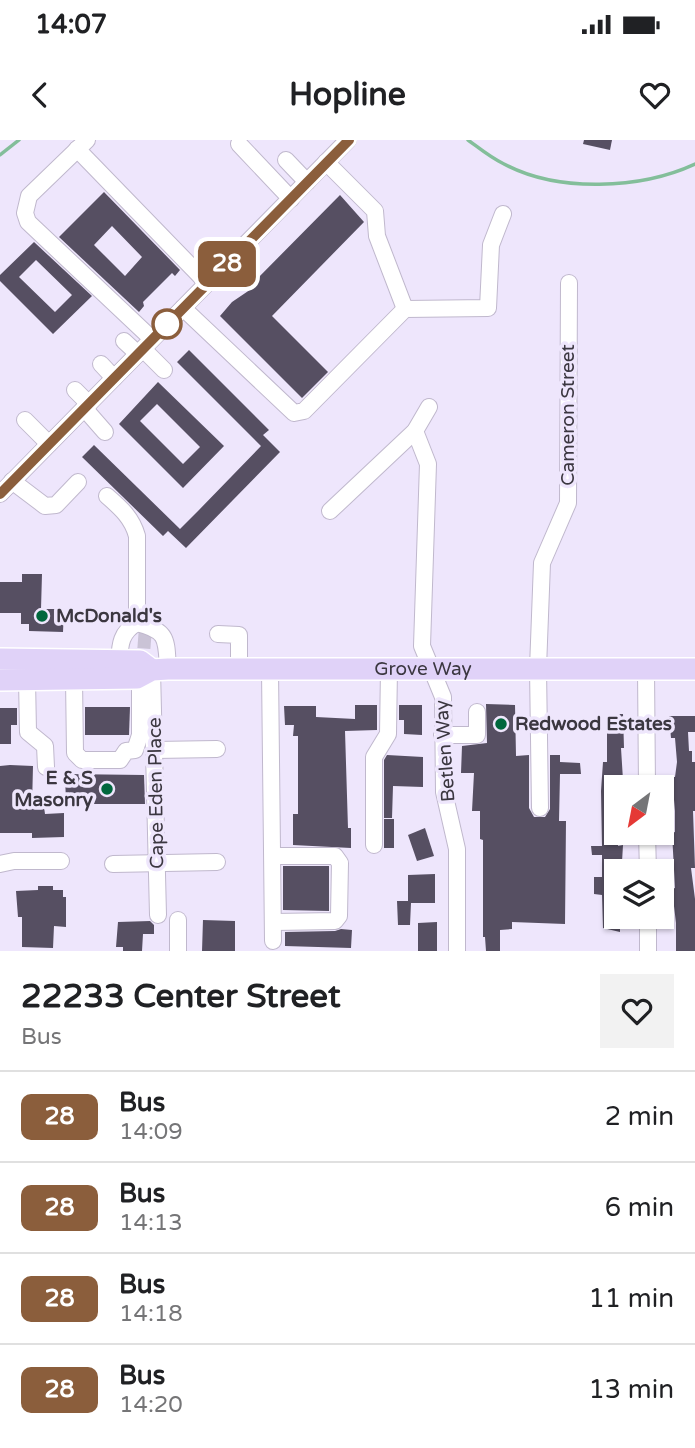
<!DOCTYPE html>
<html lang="en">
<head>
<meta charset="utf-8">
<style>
	:root { --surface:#fff; --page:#f2f2f2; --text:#202124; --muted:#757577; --line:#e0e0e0 }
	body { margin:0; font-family:"Varela Round",sans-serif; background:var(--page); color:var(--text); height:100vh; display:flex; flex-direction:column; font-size:26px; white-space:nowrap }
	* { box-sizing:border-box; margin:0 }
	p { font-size:23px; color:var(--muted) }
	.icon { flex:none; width:38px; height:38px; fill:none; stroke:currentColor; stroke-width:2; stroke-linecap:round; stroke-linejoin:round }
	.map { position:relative; height:811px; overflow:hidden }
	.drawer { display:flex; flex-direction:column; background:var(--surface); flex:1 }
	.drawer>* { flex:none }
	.badge { padding:0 14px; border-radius:10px; font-size:24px; line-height:46px }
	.needle { width:46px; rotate:212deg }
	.tools { position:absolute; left:604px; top:635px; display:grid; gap:14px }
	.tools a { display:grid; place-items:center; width:70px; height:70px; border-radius:0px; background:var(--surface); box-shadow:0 2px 5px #0004; font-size:35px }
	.map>.badge { position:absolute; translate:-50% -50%; box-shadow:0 0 0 4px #fff }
	.round { display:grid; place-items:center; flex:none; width:74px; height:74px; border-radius:0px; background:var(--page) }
	.headline { display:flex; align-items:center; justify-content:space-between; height:119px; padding:0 21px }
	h1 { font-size:33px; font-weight:700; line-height:52px }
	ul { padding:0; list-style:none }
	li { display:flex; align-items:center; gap:21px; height:91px; padding:0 21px; border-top:2px solid var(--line) }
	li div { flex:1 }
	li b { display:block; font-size:26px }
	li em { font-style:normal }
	li .badge { min-width:77px; font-weight:700; text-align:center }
	.status { display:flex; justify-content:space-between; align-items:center; height:49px; padding:0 35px; background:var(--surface); direction:ltr }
	.status svg { height:19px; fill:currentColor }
	header { display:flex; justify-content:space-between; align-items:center; height:91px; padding:0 21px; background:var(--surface); font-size:32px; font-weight:700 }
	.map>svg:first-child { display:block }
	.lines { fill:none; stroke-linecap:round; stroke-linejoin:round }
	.stream { stroke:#83be9a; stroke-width:3.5 }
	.building { fill:#564f62; fill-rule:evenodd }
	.minor-tunnel { stroke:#cac3d6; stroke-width:16; stroke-dasharray:16 8; stroke-linecap:butt }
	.minor-casing { stroke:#c0b8cd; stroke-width:18 }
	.major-casing { stroke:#fff; stroke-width:24 }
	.minor { stroke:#fff; stroke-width:16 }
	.major { stroke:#e0d2f8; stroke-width:21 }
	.line-casing { stroke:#fff; stroke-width:16 }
	.line { stroke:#8b5e3c; stroke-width:10 }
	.stop-dot { fill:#fff; stroke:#8b5e3c; stroke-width:3.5 }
	.poi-dot { fill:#00673d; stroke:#eee6fc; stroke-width:2.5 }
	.labels { text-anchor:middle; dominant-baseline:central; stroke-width:7; stroke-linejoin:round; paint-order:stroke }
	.street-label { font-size:19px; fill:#3b3740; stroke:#eee6fc }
	.poi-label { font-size:19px; font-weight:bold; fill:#3b3740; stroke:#eee6fc; text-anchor:start }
</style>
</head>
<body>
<div class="status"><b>14:07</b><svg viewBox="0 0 49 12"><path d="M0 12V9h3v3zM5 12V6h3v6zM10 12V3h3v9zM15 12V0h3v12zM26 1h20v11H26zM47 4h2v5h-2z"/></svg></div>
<header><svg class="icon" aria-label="back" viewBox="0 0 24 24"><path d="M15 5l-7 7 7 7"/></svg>Hopline<svg class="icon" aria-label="heart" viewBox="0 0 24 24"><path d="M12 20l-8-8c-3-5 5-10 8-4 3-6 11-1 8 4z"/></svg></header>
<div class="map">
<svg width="695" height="811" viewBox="0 0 695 811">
	<rect width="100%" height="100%" fill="#eee6fc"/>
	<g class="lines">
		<g class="stream">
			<path d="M468,0C479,8 491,18 504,24C558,53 641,49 695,24"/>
			<polyline points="0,15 19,0"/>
		</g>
	</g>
	<g class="building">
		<polygon points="584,0 612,0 610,10 583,4"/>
		<path d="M104,52L180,130L175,136L172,133L143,162L144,166L139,172L59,97ZM112,86L142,117L125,136L94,105Z"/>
		<polygon points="340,55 364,82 272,176 328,232 302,258 220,176 232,162 257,145 254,142"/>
		<path d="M34,102L92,156L53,194L0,141V135ZM36,120L72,155L55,172L19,137Z"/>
		<polygon points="189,210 269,290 263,295 280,312 186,408 168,391 163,396 82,317 94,305 180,389 198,371 261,306 177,222"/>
		<path d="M158,242L224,306L183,348L119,284ZM157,264L200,307L183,324L140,281Z"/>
		<polygon points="22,434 42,434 41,469 64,469 63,492 29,491 29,484 21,484 21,473 0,473 0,442 22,442"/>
		<polygon points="486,564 515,565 516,616 529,615 529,668 534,677 545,677 550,669 550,615 560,615 560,622 580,623 581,634 560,634 559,681 566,681 565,784 512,782 512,789 500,790 500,811 486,811 485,797 483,797 483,700 480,699 480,671 472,671 474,633 461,633 462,606 487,603"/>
		<polygon points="355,565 377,565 377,590 345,591 348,688 351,688 351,708 293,705 293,674 298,674 298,596 293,596 294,585 285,585 284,566 316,566 316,577 355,579"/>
		<polygon points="399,565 422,565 422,595 404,594 404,580 399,580"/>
		<polygon points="85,567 130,567 129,595 85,595"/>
		<polygon points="0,568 17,568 17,585 11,585 11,604 0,604"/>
		<polygon points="607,574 623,574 624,608 621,608 623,640 619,640 619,646 616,646 616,693 619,693 618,706 623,705 622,722 619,723 619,728 616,728 616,777 620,777 620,792 603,788 602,755 594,754 594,737 602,737 602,715 592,715 591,706 602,706 601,651 603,622 607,622"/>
		<polygon points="669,576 695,576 695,592 688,592 689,611 692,611 692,622 695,622 695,671 693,671 695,728 691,728 695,759 695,811 676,811 676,783 672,749 675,748 672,693 675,692 675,671 672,637 675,637 677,622 675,598 671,598"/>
		<polygon points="387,615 423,617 423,647 393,646 392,678 384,678 384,620"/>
		<polygon points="10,625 33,626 32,666 44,667 45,674 64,673 64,697 32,698 32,693 0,693 0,626"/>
		<polygon points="65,634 144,635 145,664 66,664"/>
		<rect x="384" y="679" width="10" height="29"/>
		<polygon points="425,688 434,716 417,721 408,695"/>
		<polygon points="283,726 329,726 329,771 283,770"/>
		<polygon points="435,734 435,763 411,763 410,785 398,785 397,761 408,761 408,735"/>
		<polygon points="38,746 53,746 53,750 63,750 63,757 66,757 66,787 54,786 53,808 22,807 22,777 18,777 16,751 38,750"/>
		<polygon points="203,780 235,781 235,811 202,811"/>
		<polygon points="150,781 154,785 154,794 143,794 142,811 123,811 123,807 116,807 118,782"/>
		<polygon points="437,782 437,811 418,811 418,783"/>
		<polygon points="341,789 352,790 351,808 285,806 285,792 335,791"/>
	</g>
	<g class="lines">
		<polyline class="minor-tunnel" points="138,500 151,501"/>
		<defs>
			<g id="minor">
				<polyline points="87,0 29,56 25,73 28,82 152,199"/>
				<polyline points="239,4 291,59"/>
				<polyline points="77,9 207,143"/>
				<polyline points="286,20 307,42"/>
				<polyline points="326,22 375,71 377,96 405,169"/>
				<polyline points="183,168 294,273 304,271 405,169 488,168 491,105 503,74"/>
				<polyline points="124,201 138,214"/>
				<polyline points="143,209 164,230"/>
				<polyline points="101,224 114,238"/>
				<polyline points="75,250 89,264"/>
				<polyline points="84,268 105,292"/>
				<polyline points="25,280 49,304"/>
				<polyline points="415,291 428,324 422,506 443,557 444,652 457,709 457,811"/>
				<polyline points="12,341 45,366 56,365 78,342"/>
				<polyline points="0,354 348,0"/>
				<path d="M107,356C121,368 132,378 137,396V483C169,491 166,500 168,529"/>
				<polyline points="330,371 415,291 429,267"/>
				<polyline points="218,494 239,495 239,530"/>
				<path d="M119,521C120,504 121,492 137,483"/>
				<polyline points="646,529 647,648"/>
				<polyline points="152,530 158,775"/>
				<polyline points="270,530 273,801"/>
				<polyline points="27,539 28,592 45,606 46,627"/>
				<polyline points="74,539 75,613 82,620 120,620 126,611 135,610 140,595 140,537"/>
				<polyline points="442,595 477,595 477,572"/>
				<polyline points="155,610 217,609"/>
				<polyline points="540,668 538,528 542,423 568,363 569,143"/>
				<polyline points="647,693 648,732"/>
				<polyline points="374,705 374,617 388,594 389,529"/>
				<polyline points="273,716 335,716 340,723 339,776 335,781 274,782"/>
				<polyline points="0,724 14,721 61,721"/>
				<polyline points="113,724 217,722"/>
				<polyline points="648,777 648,811"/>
				<polyline points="178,780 178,811"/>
			</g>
			<g id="major">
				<polyline points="0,519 140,521 152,530"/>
				<path id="s1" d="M0,540L137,538L152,530L168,529H695"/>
			</g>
		</defs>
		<use href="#minor" class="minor-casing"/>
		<use href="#major" class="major-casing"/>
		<use href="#minor" class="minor"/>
		<use href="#major" class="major"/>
	</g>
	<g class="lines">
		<defs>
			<polyline id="line" points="0,354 349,0"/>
		</defs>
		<use href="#line" class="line-casing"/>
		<use href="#line" class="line"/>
	</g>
	<circle class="stop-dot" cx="167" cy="184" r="14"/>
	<g class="poi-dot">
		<circle cx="42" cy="476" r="7"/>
		<circle cx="501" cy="584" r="7"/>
		<circle cx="107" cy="649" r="7"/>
	</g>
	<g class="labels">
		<g class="street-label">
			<text transform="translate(568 275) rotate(-90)">Cameron Street</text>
			<text stroke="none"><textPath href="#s1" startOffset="425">Grove Way</textPath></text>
			<text transform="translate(445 611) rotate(-94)">Betlen Way</text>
			<text transform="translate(156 653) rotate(-91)">Cape Eden Place</text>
		</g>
		<g class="poi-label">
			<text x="56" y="476">McDonald's</text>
			<text x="515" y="584">Redwood Estates</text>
			<text x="93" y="638" text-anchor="end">E &amp; S<tspan x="93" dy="22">Masonry</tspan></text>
		</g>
	</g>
</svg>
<div class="tools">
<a><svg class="needle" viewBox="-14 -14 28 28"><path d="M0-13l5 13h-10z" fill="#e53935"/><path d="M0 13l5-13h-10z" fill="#757577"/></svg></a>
<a><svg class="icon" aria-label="layers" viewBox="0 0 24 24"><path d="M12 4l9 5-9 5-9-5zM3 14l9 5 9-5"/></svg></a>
</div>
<b class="badge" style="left:227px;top:124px;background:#8b5e3c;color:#fff">28</b>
</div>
<section class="drawer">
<div class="headline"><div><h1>22233 Center Street</h1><p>Bus</p></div><a class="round"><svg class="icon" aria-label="heart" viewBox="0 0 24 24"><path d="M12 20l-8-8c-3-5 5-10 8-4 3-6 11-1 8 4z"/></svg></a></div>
<ul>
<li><span class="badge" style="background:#8b5e3c;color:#fff">28</span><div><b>Bus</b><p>14:09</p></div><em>2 min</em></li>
<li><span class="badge" style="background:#8b5e3c;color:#fff">28</span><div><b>Bus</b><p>14:13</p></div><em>6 min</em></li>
<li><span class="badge" style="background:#8b5e3c;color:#fff">28</span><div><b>Bus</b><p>14:18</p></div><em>11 min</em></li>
<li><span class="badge" style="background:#8b5e3c;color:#fff">28</span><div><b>Bus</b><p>14:20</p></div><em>13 min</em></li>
</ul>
</section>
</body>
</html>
